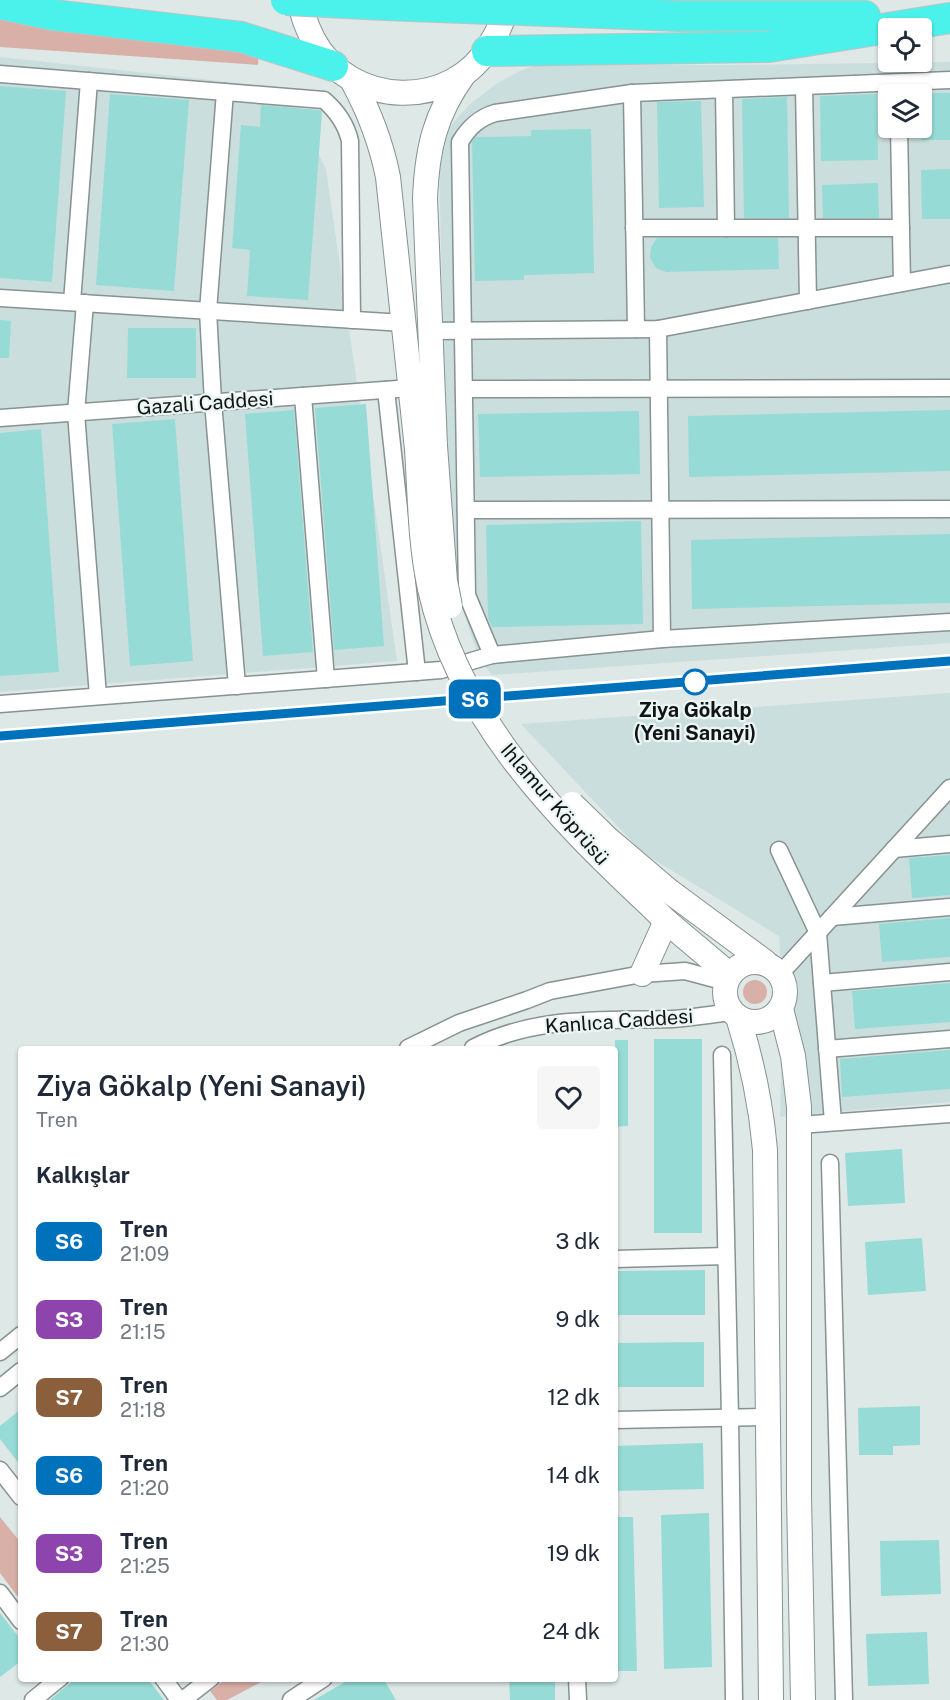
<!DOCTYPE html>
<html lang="tr">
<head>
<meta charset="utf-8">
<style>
	:root { --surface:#fff; --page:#f6f6f7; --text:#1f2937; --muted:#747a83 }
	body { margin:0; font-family:"Public Sans",sans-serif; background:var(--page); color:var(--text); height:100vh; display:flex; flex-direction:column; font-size:22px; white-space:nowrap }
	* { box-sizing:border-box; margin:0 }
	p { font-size:20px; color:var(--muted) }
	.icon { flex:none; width:33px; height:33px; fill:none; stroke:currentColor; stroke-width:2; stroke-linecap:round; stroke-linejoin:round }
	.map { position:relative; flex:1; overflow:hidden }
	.details { position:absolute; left:18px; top:1046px; width:600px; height:636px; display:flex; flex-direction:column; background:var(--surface); border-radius:6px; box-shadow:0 2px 4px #0004 }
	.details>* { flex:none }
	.badge { padding:0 12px; border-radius:9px; font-size:21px; line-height:39px }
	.fabs { position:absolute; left:878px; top:18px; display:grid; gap:12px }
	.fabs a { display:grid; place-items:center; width:54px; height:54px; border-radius:6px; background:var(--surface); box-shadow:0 2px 4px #0004; font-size:30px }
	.map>.badge { position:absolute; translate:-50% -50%; box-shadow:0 0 0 3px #fff }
	h2 { padding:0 18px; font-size:22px; line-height:54px }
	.round { display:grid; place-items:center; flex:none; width:63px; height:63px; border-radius:6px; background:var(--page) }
	.headline { display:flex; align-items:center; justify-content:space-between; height:102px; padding:0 18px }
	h1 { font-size:28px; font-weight:600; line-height:45px }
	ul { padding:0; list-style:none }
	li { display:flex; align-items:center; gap:18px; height:78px; padding:0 18px }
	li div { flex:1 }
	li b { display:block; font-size:22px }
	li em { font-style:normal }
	li .badge { min-width:66px; font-weight:700; text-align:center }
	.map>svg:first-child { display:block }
	.built { fill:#cadedd; fill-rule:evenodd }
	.green { fill:#d9b0a8 }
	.building { fill:#96dbd6 }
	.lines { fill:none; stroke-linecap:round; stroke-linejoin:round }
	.street-casing { stroke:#879291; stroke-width:19 }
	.secondary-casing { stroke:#879291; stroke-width:26 }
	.highway-casing { stroke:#c1c2c2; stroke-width:32 }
	.street { stroke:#fff; stroke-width:16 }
	.secondary { stroke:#fff; stroke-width:24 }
	.highway { stroke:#4bf2eb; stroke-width:30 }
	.rail { stroke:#3c4141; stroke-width:4.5 }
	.secondary-bridge-casing { stroke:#879291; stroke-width:26; stroke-linecap:butt }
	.highway-bridge-casing { stroke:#c1c2c2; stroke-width:32; stroke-linecap:butt }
	.secondary-bridge { stroke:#fff; stroke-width:24 }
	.highway-bridge { stroke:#4bf2eb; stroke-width:30 }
	.line-casing { stroke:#fff; stroke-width:14 }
	.line { stroke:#0072bc; stroke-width:9 }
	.stop-dot { fill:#fff; stroke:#0072bc; stroke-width:3 }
	.labels { text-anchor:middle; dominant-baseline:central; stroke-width:4.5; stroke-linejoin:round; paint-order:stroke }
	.street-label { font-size:20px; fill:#111414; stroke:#eaf5f4 }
	.stop-label { font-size:20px; font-weight:bold; fill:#111414; stroke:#eaf5f4 }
</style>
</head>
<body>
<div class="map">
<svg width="950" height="1700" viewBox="0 0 950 1700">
	<rect width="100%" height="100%" fill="#dde8e7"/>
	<g class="built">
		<polygon points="0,57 265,86 294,107 326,169 397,661 0,692"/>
		<path d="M950,62V643L492,675L483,664L474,644L466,619L459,592L448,529L439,164L440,153L447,132L452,124L470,104L496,84L522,70L537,65H736ZM888,94H921V128H888Z"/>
		<polygon points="950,693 950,1102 780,1117 783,1008 779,936 643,853 521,724"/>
	</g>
	<g class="green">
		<polygon points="0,18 259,51 258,65 0,47"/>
		<circle cx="755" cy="992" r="12"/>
		<polygon points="0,1517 21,1543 21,1601 0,1573"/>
		<polygon points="226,1679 226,1678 267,1679 227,1700 217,1700 210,1691"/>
	</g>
	<g class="building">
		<polygon points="0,86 66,91 52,282 0,278"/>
		<rect x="921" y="93" width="29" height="47"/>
		<polygon points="110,94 189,100 174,291 96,285"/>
		<polygon points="877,94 878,160 821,161 820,96"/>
		<polygon points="787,97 789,218 744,218 742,99"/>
		<polygon points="701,101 704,207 659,208 657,102"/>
		<polygon points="261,105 320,110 322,112 308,300 247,296 250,250 232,248 241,125 260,127"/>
		<polygon points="591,129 594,273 524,275 524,280 475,281 472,142 475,138 477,137 531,136 531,130"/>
		<polygon points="950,169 950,219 922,219 921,170"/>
		<polygon points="878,183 879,218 823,218 822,185"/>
		<polygon points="657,238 778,238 779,269 666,272 656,268 650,258 651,247"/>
		<polygon points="0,320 11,321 9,358 0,358"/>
		<polygon points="128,328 196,328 196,378 127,378"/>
		<polygon points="366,404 384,646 334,650 315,408"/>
		<polygon points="294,410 313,652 263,656 245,414"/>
		<polygon points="950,410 950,471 689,477 688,416"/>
		<polygon points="639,411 640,474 480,477 478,414"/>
		<polygon points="175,419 193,661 130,666 112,424"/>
		<polygon points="41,429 59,672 0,676 0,433"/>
		<polygon points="641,521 643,624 492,627 488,618 486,525"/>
		<polygon points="950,534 950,603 692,609 691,540"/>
		<polygon points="950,855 950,895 912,898 909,858"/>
		<polygon points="950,918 950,957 882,962 879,924"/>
		<polygon points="950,983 950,1022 855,1029 852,991"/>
		<rect x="654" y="1039" width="48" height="194"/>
		<polygon points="615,1040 628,1040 628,1126 615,1127"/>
		<polygon points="950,1050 950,1089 842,1097 840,1059"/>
		<polygon points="902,1149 905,1203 848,1206 845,1153"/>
		<polygon points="922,1238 926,1291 868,1295 865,1242"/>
		<polygon points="705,1270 705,1315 616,1315 616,1271"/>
		<polygon points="704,1342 704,1387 615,1387 615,1343"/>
		<polygon points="920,1406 920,1445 893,1446 893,1455 859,1455 858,1408"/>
		<polygon points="21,1409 21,1466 0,1439 0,1426"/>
		<polygon points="703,1443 704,1489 615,1491 615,1446"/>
		<polygon points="709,1513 712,1667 664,1669 661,1515"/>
		<polygon points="615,1517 633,1517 637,1671 615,1671"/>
		<polygon points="939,1540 941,1594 881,1596 880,1541"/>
		<polygon points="0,1613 21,1640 21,1661 0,1677"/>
		<polygon points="927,1632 929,1684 868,1686 866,1634"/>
		<polygon points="76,1678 147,1678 164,1700 50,1700"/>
		<polygon points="352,1678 383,1678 396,1700 314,1700"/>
		<polygon points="509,1678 555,1678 555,1700 510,1700"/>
	</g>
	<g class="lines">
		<defs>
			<g id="street">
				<path d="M0,74L324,100C338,112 346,124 350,141L352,320"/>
				<polyline points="804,87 808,301"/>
				<polyline points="724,90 726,228"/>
				<polyline points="225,92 208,311 213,402 237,686"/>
				<polyline points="632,93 636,329"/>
				<polyline points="899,128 902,283"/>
				<polyline points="634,228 901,228"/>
				<polyline points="0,298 404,323"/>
				<polyline points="72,302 89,81"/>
				<polyline points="85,303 76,413 98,696"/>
				<polyline points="658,329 662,639"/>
				<polyline points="431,331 658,329 950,274"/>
				<polyline points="464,389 950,388"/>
				<polyline points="386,390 417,672"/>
				<polyline points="303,396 326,679"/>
				<polyline points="0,418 411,388"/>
				<polyline points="466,510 950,509"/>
				<path d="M492,655L467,595L460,142C469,127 479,118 495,113L632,93L950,80"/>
				<polyline points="0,704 441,670 492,655 662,639 950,622"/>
				<polyline points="894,849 950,844"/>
				<polyline points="779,850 818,933 833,1122"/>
				<polyline points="832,917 950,907"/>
				<polyline points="780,974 950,788"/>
				<polyline points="822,983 950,972"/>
				<polyline points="408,1048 459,1023 527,1000 550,991 642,974 685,971 726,982"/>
				<path d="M473,1048C536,1015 604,1021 672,1019C692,1018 713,1014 732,1012"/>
				<polyline points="827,1049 950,1039"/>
				<polyline points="722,1055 730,1417 734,1700"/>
				<polyline points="799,1125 950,1114"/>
				<polyline points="830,1163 844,1700"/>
				<polyline points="615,1259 726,1256"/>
				<polyline points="0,1352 21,1335"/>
				<polyline points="0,1388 21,1371"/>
				<polyline points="615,1420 768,1417"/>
				<polyline points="0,1470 21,1497"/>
				<polyline points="0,1593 21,1621"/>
				<polyline points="163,1678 179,1700"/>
				<polyline points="577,1678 578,1700"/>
				<polyline points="33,1700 60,1678"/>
				<polyline points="183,1700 211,1678"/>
				<polyline points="291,1700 324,1678"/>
			</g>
			<g id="secondary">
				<path d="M301,0C301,14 307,27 313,39C349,108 453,112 491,43C499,30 506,15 506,0"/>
				<path d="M352,80C369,111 381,142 388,177L417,449"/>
				<path d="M435,446L425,198C427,149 435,114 464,74"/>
				<polyline points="669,891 765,962"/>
				<polyline points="651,906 666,921 730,975"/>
				<circle cx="755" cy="992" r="30"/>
				<polyline points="642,974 666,921"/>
				<polyline points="781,1009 793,1056 799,1107 799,1495 803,1700"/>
				<path d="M738,1017C752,1061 761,1104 765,1150L771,1700"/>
			</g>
			<g id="highway">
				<polyline points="0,4 53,15 241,37 333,66"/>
				<polyline points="679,16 865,16"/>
				<polyline points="487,51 769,47 950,18"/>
			</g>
		</defs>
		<use href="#street" class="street-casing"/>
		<use href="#secondary" class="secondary-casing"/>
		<use href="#highway" class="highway-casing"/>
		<use href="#street" class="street"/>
		<use href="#secondary" class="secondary"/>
		<use href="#highway" class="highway"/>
		<polyline class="rail" points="0,736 950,661"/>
		<defs>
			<g id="secondary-bridge">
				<polyline points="435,446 445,581 450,606"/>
				<path d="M417,449C420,496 420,543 430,589C459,719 557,818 651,906"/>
				<polyline points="572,804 609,840 669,891"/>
			</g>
			<polyline id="highway-bridge" points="286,0 385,5 679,16"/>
		</defs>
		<use href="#secondary-bridge" class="secondary-bridge-casing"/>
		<use href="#highway-bridge" class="highway-bridge-casing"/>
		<use href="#secondary-bridge" class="secondary-bridge"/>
		<use href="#highway-bridge" class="highway-bridge"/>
	</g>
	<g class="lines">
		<defs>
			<polyline id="line" points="0,736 950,661"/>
		</defs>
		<use href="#line" class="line-casing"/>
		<use href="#line" class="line"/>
	</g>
	<circle class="stop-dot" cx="695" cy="682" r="12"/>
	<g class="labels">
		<g class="street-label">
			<text transform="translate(205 403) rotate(-4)">Gazali Caddesi</text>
			<text transform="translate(555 804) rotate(49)">Ihlamur Köprüsü</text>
			<text transform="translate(619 1021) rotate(-4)">Kanlıca Caddesi</text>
		</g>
		<g class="stop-label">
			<text x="695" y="710">Ziya Gökalp<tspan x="695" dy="23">(Yeni Sanayi)</tspan></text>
		</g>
	</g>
</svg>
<div class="fabs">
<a><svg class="icon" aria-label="locate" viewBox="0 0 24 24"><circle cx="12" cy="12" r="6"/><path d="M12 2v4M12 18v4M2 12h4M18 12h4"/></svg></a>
<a><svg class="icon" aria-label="layers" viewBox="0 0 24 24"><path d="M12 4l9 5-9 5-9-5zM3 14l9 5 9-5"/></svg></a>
</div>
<b class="badge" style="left:475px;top:699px;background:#0072bc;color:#fff">S6</b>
<section class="details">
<div class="headline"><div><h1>Ziya Gökalp (Yeni Sanayi)</h1><p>Tren</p></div><a class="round"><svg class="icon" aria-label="heart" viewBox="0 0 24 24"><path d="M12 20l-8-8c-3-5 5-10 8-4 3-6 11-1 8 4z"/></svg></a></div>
<h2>Kalkışlar</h2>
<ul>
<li><span class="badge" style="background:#0072bc;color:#fff">S6</span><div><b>Tren</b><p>21:09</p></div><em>3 dk</em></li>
<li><span class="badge" style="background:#8e44ad;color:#fff">S3</span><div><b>Tren</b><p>21:15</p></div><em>9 dk</em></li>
<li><span class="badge" style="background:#8b5e3c;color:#fff">S7</span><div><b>Tren</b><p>21:18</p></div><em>12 dk</em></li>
<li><span class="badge" style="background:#0072bc;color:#fff">S6</span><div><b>Tren</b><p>21:20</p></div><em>14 dk</em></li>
<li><span class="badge" style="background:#8e44ad;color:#fff">S3</span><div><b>Tren</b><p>21:25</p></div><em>19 dk</em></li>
<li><span class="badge" style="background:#8b5e3c;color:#fff">S7</span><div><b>Tren</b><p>21:30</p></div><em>24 dk</em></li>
</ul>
</section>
</div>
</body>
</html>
